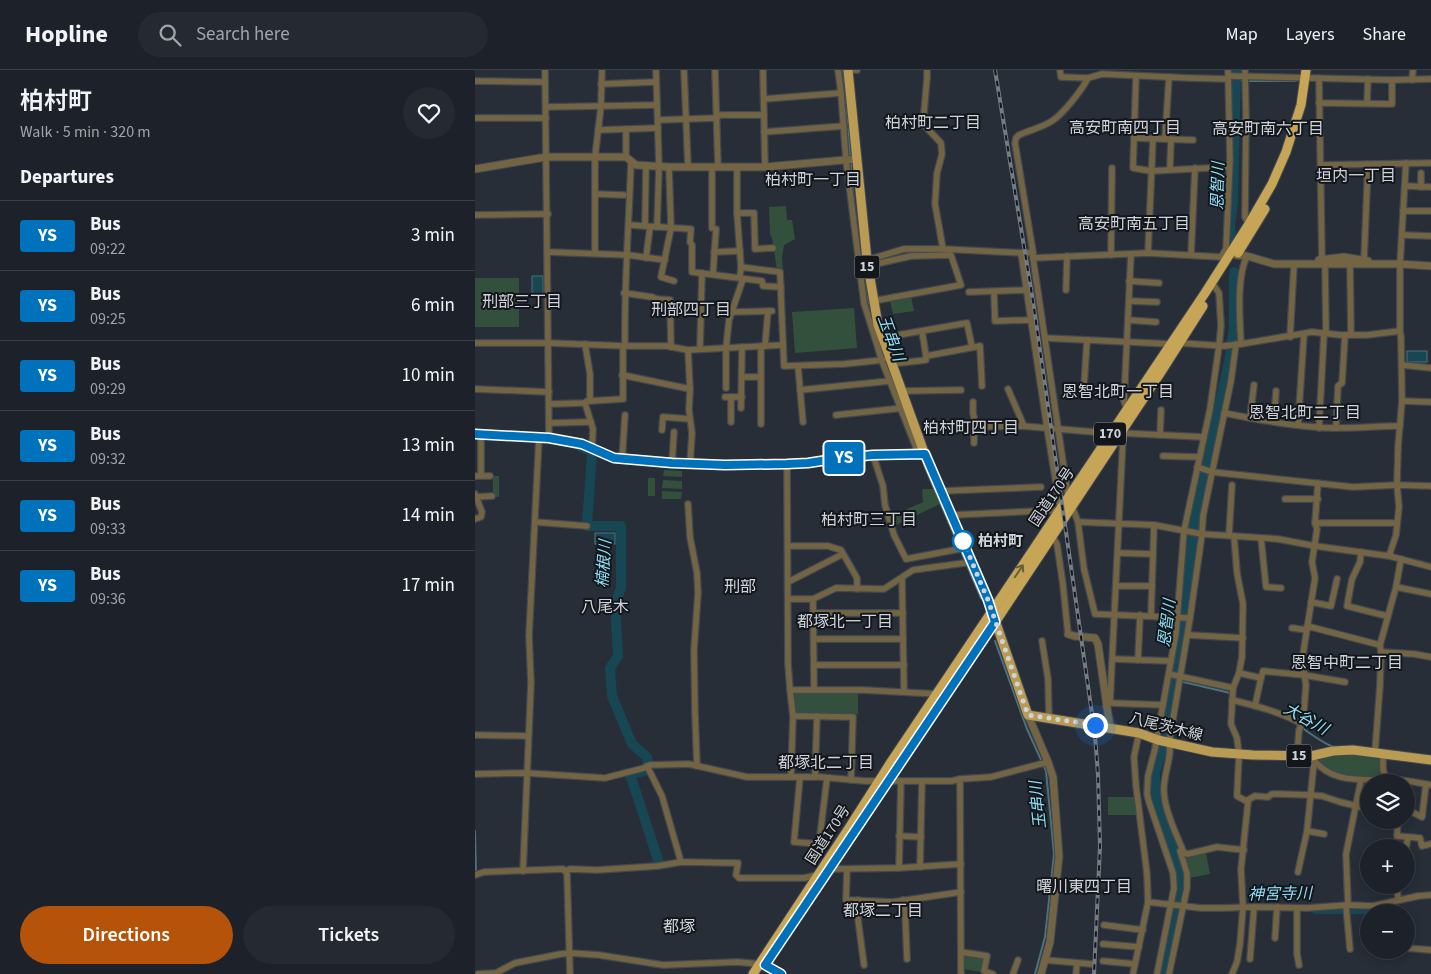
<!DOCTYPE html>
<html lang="en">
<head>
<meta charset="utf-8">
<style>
	:root { --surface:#1d222a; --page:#252a32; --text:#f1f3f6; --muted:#a0a4a8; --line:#3b3f47; --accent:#b45309 }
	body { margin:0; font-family:"Source Sans 3","Noto Sans JP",sans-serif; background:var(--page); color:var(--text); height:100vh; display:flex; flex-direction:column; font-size:19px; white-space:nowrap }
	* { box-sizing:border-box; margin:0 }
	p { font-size:16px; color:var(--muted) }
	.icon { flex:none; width:28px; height:28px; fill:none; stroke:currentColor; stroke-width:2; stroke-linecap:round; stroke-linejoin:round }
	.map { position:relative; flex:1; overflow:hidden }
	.details { display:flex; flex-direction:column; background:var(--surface); width:475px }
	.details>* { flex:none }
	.badge { padding:0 10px; border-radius:4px; font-size:18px; line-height:32px }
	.controls { position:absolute; left:885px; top:704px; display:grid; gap:10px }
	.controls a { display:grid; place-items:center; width:55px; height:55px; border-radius:50%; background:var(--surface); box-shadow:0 2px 12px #0003,0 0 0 1px var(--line); font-size:25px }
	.you { position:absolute; width:25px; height:25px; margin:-12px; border:4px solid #fff; border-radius:50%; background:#1a73e8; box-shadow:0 0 0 8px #1a73e833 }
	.map>.badge { position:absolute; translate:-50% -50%; box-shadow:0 0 0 2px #fff }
	h2 { padding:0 20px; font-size:19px; line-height:45px }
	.round { display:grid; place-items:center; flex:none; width:52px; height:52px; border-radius:26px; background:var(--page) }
	.headline { display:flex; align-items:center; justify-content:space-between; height:85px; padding:0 20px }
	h1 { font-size:24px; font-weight:600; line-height:38px }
	.button { display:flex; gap:10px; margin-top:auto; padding:10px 20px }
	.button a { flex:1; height:58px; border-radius:30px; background:var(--accent); color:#fff; font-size:20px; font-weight:600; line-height:58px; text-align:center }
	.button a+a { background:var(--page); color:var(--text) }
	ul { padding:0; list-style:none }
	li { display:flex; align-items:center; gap:15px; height:70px; padding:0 20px; border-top:1px solid var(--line) }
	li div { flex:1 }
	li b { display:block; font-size:19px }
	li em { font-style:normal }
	li .badge { min-width:55px; font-weight:700; text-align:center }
	header { display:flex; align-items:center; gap:30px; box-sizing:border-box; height:70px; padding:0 25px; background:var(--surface); border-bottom:1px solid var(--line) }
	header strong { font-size:24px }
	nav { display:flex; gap:28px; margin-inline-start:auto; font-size:18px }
	.search { width:350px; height:45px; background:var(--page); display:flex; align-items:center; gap:12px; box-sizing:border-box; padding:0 18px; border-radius:28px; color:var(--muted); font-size:19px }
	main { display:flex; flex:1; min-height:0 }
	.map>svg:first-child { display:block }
	.green { fill:#33503c }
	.water { fill:#174753; stroke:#4e717c }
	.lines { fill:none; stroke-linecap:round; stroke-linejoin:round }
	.stream { stroke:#4e717c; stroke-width:2 }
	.river { stroke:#174753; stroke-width:10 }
	.minor-casing { stroke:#424952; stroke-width:8 }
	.tertiary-casing { stroke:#424952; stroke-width:9 }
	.secondary-casing { stroke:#424952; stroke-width:10 }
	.primary-casing { stroke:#424952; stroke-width:11 }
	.trunk-casing { stroke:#424952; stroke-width:11 }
	.minor { stroke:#736544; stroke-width:5.5 }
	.tertiary { stroke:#736544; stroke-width:7 }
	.secondary { stroke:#9a844e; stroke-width:8 }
	.primary { stroke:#b99b54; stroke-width:9 }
	.trunk { stroke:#c6a656; stroke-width:9 }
	.rail-casing { stroke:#757b83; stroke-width:4 }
	.rail { stroke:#13161b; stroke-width:2; stroke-dasharray:5.5; stroke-linecap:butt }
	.oneway { stroke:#6c5e38 }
	.line-casing { stroke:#fff; stroke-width:11 }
	.line { stroke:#0072bc; stroke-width:8 }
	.walk { stroke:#cfd4da; stroke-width:5; stroke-dasharray:0 9 }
	.stop-dot { fill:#fff; stroke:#0072bc; stroke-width:2.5 }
	.labels { text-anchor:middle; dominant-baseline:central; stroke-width:4; stroke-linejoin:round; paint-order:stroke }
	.shield { fill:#13161b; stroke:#979ba1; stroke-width:1 }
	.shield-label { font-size:14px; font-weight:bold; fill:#cfd4da }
	.street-label { font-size:15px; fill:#cfd4da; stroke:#13161b }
	.stop-label { font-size:15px; font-weight:bold; fill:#cfd4da; stroke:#13161b; text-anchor:start }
	.neighbourhood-label { font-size:16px; fill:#cfd4da; stroke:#13161b }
	.water-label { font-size:16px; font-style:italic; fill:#8edef5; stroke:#13161b }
</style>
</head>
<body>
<header>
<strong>Hopline</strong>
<div class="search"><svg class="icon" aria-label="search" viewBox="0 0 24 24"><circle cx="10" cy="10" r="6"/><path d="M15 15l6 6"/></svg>Search here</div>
<nav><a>Map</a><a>Layers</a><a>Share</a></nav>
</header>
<main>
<section class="details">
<div class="headline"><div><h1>柏村町</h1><p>Walk · 5 min · 320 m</p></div><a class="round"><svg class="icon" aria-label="heart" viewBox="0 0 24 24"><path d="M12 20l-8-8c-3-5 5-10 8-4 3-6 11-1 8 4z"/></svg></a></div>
<h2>Departures</h2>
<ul>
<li><span class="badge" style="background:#0072bc;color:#fff">YS</span><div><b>Bus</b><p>09:22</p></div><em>3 min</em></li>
<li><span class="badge" style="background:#0072bc;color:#fff">YS</span><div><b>Bus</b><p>09:25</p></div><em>6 min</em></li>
<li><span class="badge" style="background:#0072bc;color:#fff">YS</span><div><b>Bus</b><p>09:29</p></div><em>10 min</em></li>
<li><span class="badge" style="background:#0072bc;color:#fff">YS</span><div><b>Bus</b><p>09:32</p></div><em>13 min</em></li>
<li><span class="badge" style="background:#0072bc;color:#fff">YS</span><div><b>Bus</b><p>09:33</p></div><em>14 min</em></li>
<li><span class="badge" style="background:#0072bc;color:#fff">YS</span><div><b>Bus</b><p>09:36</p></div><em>17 min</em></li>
</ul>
<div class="button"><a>Directions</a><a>Tickets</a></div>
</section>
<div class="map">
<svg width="956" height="904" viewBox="0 0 956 904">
	<rect width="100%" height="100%" fill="#272e38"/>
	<g class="green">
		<polygon points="311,136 312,150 317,150 320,169 309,175 307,188 308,200 302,200 297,168 295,164 294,137"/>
		<rect x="0" y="208" width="44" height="49"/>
		<polygon points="436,226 439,241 418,244 415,230"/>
		<polygon points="379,238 382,278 320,283 317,242"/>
		<polygon points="189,400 207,401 207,407 188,406"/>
		<rect x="18" y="406" width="6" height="21"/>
		<rect x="173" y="408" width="7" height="18"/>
		<polygon points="188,410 207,411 207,419 187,418"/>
		<polygon points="447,419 458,419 465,434 419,456 415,444 428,441 448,432"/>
		<polygon points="187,421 207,422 206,429 187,429"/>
		<polygon points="320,623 383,624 383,644 322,645 319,642 317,627"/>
		<path d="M856,684H872L907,689L906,703L909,708C878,708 863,710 839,689Z"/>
		<rect x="633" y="727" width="28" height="18"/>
		<polygon points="731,783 735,804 714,808 709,788"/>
		<polygon points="487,885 500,886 509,889 507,902 488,899"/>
	</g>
	<g class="water">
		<polygon points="57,206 68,206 68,225 57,226"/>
		<rect x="932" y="281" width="20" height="11"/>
		<rect x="120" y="463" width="20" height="11"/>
	</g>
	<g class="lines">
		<g class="stream">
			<polyline points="368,0 379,133"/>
			<polyline points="761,10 768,11"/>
			<polyline points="773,11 820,11"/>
			<polyline points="846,11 861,11"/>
			<polyline points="386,190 394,240"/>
			<polyline points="407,282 411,295"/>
			<polyline points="449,395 506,528"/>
			<polyline points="520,571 552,659 571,701 579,784 570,867 560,904"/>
			<polyline points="700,610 755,623 757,625"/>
			<path d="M820,653C832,661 844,671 858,677"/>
			<polyline points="0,761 1,803"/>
		</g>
		<g class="river">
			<polyline points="757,172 755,157 758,131 761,0"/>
			<polyline points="106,377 117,382 112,456 146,456 146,518 140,534 143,586 135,598 137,626 157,674 172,687 173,694 169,701 155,704 184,793"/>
			<polyline points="841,839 890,839 908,837"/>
			<polyline points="687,904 706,822 706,802 699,779 687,751 680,727 680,703 687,678 700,610 707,564 721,439 754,292 759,258 759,202"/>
		</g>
		<defs>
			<g id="minor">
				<polyline points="70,0 74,368"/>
				<polyline points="181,0 184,97 182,157"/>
				<polyline points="209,0 213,97"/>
				<polyline points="240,0 243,97"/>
				<polyline points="288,0 290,97"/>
				<polyline points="363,0 366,23 371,90 389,233 407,291 444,385"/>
				<polyline points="373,0 382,0"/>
				<polyline points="452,0 452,8 448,54 466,73 467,84 462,103 460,134 468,179"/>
				<polyline points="585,0 586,7 613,8 627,4 714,8 753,9"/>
				<polyline points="770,0 771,47 770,147 774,154"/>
				<polyline points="661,6 658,98 676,101 754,97"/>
				<polyline points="753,6 917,10 956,9"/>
				<polyline points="844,8 847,190"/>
				<polyline points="937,10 938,0"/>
				<polyline points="0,11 70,12"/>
				<polyline points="126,14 181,12"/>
				<polyline points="289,29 366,23"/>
				<polyline points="844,33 917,34 917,10"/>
				<polyline points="892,33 893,9"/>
				<polyline points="71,37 182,35"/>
				<polyline points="242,45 289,45"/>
				<polyline points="0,48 71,48"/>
				<polyline points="183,50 242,48"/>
				<polyline points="151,59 151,87"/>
				<polyline points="123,60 183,58"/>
				<polyline points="289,62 369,56"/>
				<polyline points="659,68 718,70"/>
				<polyline points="690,69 694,7"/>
				<polyline points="846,95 956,93"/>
				<polyline points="194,97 196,158 186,207 199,211"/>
				<polyline points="262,97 262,143 266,197 265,207"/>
				<polyline points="695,98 696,69"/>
				<polyline points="946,103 946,117"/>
				<polyline points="930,116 956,117"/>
				<polyline points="120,124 149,125"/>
				<polyline points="928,141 956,141"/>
				<polyline points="262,143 279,143 280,179 298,178"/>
				<polyline points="0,145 73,144"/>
				<polyline points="154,155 216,159 215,172 217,175 217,202 287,211 288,216 306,217"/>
				<polyline points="170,156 171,95"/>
				<polyline points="237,158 237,97"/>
				<polyline points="927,165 956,166"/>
				<polyline points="73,182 153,185 190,190"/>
				<polyline points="239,182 265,181"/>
				<path d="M558,182L540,73L541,68L544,65C555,60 568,57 577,51C588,44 607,20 613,8"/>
				<polyline points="120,183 120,87 126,36 127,0"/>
				<polyline points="546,183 572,358 585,438"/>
				<polyline points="673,183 678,68"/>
				<polyline points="636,185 637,98"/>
				<polyline points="716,185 720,98"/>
				<polyline points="746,187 751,179 755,90 753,0"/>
				<polyline points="171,188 175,157"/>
				<polyline points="558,188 593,426"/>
				<polyline points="392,190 429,179 468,179 550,183 558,182 558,188 673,183 746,187 754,186"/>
				<polyline points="889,190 893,94"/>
				<polyline points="850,194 851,263"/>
				<polyline points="875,194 876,265"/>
				<polyline points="392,196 436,186 476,185 486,215 398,231"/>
				<polyline points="266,197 305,202 309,296 369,294 408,290"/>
				<polyline points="238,204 241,159"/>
				<polyline points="654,211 684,213"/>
				<polyline points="591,220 592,186"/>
				<polyline points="494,222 552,220"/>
				<polyline points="519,222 520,251 556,250"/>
				<polyline points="149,223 177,227 182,229 195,230 196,277"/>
				<polyline points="654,231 682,232"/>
				<polyline points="195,238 225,243"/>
				<polyline points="257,242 297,241"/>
				<polyline points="653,250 681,252"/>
				<polyline points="447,261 451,286"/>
				<polyline points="815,267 819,194"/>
				<polyline points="406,268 492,253 497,277"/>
				<polyline points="570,268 696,274"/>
				<polyline points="0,273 74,273 150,276 192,276 213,280 308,275"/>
				<polyline points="705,273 749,276 766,274 837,262 866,265 892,265 925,261"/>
				<polyline points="110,274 115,304 115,331"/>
				<path d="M761,274L756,311L728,446L727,464L715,548L694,673C698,686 687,707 689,723C690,741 702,766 709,783L713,784L742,777L769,780"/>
				<path d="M766,274C765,250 761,208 772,186"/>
				<path d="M150,276C149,214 154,153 156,92"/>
				<polyline points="290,276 293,241"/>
				<polyline points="225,279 227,203"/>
				<polyline points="213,280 215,319 214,340 217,363 215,394"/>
				<polyline points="416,294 451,290 451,286 505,276 507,316"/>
				<polyline points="927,295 956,298"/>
				<polyline points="323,296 328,352"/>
				<polyline points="147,305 215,319"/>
				<polyline points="267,307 286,307"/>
				<polyline points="609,316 612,270"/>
				<polyline points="251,318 251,278 254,250 268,209"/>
				<polyline points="0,319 74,322"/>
				<polyline points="533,319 549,356"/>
				<polyline points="325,320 415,311"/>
				<polyline points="427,321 486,320"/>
				<polyline points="250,327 267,327"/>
				<polyline points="256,327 256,352"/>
				<polyline points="927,331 956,332"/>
				<polyline points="498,332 498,343 499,347 499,373"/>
				<polyline points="110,333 118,359 117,379"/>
				<polyline points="74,334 110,333 112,331 115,331 148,329 148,276"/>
				<polyline points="266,338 267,277"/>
				<polyline points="652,339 649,331 656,184"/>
				<path d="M749,343C779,349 809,355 840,357C868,360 897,356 925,356"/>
				<polyline points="361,345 428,338"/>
				<polyline points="775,348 779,315"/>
				<polyline points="799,352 801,321"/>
				<polyline points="74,353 116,352"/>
				<polyline points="286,354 286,276"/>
				<polyline points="823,355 829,264"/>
				<polyline points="499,357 547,356 644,364 648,367 635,633 631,636"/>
				<polyline points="844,358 849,263"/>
				<polyline points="861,358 863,316 867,313 870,265"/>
				<polyline points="187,360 188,347 215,349"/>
				<polyline points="645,363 728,367"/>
				<polyline points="6,364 6,406"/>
				<polyline points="685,365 686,340"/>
				<polyline points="398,385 408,416 410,435 419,465 431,489 490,478"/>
				<polyline points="688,386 724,387"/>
				<polyline points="147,390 150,345"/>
				<polyline points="197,393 199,362"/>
				<polyline points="312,394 313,594 315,620 318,646 316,707"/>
				<polyline points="722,397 737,402 878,417 922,415 956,416"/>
				<polyline points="0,406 15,406"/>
				<polyline points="466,421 566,417"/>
				<polyline points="0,424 7,442 6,447 0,449"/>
				<polyline points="0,427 17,426"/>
				<polyline points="810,429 843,429"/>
				<polyline points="213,434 215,467 222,503 223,523 219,580 220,643 222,696"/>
				<polyline points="597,436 603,452 609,499 620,544 715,548"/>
				<polyline points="477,445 584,440"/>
				<polyline points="60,452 112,456"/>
				<polyline points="603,452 679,455 727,464 803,469 840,476 914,486 956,497"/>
				<polyline points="840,453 921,453"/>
				<polyline points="576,464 582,474 588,515 593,564"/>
				<polyline points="754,465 757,415"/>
				<polyline points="786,468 791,517 806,518"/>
				<polyline points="314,476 353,476 366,480 382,508 382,519"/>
				<polyline points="886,482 885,492 877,509 872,536 912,546"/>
				<polyline points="643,483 678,484"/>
				<polyline points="914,486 921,465 924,437 922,415 923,377 927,331 926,267 925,261 925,194 931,93"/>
				<polyline points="427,508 429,622"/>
				<polyline points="313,512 368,484"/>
				<polyline points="642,516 677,516"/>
				<polyline points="921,517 956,524"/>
				<polyline points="313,529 338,529 361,518 409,519 438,500 497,492"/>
				<polyline points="338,529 339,619"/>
				<polyline points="836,532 856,536 862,509"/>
				<polyline points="338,543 428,543"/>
				<polyline points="676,546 679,455"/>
				<polyline points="832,556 905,575"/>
				<polyline points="817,558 832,560"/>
				<polyline points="713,565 768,568"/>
				<polyline points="339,569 428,569"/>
				<polyline points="567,571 573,609 574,648"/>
				<polyline points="906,582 939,584 956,587"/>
				<polyline points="638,589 696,591"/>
				<polyline points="663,590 665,545"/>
				<polyline points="339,595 429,595"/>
				<polyline points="764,603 786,608 788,601 829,605 870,612"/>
				<polyline points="694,604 758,618"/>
				<polyline points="315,620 388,620 463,624"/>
				<path d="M757,630C782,636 805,642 827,654"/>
				<polyline points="635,633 688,635"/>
				<polyline points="780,636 786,608"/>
				<polyline points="318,646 378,647 376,710"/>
				<polyline points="0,665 53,666"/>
				<polyline points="900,682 905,615 906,582 905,575 921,517 926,489"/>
				<polyline points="908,683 908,700 912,710"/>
				<polyline points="822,686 824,660 827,654 829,640 831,615 827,591 840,508 837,492 842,459 840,453 843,413"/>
				<path d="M836,686C856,717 894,708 925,710C936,711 946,713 956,715"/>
				<polyline points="839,692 832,761 849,764"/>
				<polyline points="172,696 187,726 206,792"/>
				<polyline points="0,704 51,703 130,708 169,698 175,695 214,694 272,707 345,707 390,711 477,711 485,709 516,707 573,692"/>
				<polyline points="325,707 319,772 344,774 352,708"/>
				<polyline points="340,707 342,646"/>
				<polyline points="485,709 486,904"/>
				<polyline points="426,711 424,798 486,794"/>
				<polyline points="771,731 780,726 793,727 797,724 804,724 835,725 847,726 865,732 894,739"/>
				<polyline points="931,742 937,742 947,747 951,714"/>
				<polyline points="923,750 922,766 933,767 931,778"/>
				<polyline points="424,766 446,767"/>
				<polyline points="933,767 945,768 947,776 956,774"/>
				<polyline points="445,797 447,711"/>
				<polyline points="354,799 424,798"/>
				<polyline points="372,799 371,830 418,832 486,822"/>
				<polyline points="48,801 56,613 54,566 64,367"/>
				<polyline points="90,801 95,799 122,800 183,796 206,792 263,793 261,805 264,808 329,808 343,805"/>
				<polyline points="823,802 832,761"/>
				<polyline points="0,805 9,802 88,799 92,803 95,904"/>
				<polyline points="922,815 923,830"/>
				<polyline points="383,830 383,849 389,895"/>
				<polyline points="428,830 430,840 432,889"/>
				<polyline points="673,832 726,838 748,838 779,837 832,838 873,835 898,836 943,826 956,825"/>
				<polyline points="873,835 871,784 886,710"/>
				<polyline points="871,836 875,879"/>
				<polyline points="822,838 822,884 824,895"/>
				<polyline points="629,855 668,860"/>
				<polyline points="800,868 802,837"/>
				<polyline points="628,874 664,877"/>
				<polyline points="931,878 956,880"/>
				<polyline points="486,882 512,886 509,901 518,904"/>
				<polyline points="775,889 779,837"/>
				<polyline points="570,890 616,894"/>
				<polyline points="628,891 660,894"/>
				<polyline points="3,904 21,903 40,893 86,884 95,883 124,885 188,895 262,892 285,894"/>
				<polyline points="538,904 543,890"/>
				<polyline points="601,904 602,893"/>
				<polyline points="658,904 673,832 672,804 661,716 659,687 664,663"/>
				<polyline points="682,904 699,818 698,803 674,732 672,724 673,706 680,679 701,563 709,461 735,339 744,276 746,256 744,223 740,217"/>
				<polyline points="694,904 712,818 712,803 705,781"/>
				<polyline points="757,904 762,892 765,874 768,837 766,799 773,732 762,726 764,685 762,668 756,654 758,618 764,603 767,587 768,534 762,503 759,466"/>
			</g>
			<g id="tertiary">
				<polyline points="0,99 71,87 151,87 161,95 194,97 290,97 381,89"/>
				<polyline points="761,185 772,186 799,194 925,194 956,196"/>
				<polyline points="844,190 869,187 893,191"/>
				<polyline points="593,564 599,566 620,568 623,574 635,658"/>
				<polyline points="553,645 573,692 578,707 584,786 575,872 566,904"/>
				<polyline points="285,894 306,904"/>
			</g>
			<polyline id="secondary" points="0,364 74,368 107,375 139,388 197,393 250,395 312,394 333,393 359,389 398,385 450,385"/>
			<polyline id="primary" points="373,0 392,190 403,255 450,385 513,530 553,645 664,663 683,670 737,682 778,685 836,686 858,681 878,680 956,690"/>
			<g id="trunk">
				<polyline points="763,183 790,139"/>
				<polyline points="374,769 527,542 686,302 728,236"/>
				<polyline points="278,904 374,758 416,692 730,223 774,154 797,114 811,82 826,35 831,0"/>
			</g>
		</defs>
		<use href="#minor" class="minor-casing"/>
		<use href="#tertiary" class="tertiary-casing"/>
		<use href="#secondary" class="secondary-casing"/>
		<use href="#primary" class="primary-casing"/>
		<use href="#trunk" class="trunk-casing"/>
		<use href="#minor" class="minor"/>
		<use href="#tertiary" class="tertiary"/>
		<use href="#secondary" class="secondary"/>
		<use href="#primary" class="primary"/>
		<use href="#trunk" class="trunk"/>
		<defs>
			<polyline id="rail" points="520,0 558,231 620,665 623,705 625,776 619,904"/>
		</defs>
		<use href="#rail" class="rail-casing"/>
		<use href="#rail" class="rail"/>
	</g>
	<defs><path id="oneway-shaft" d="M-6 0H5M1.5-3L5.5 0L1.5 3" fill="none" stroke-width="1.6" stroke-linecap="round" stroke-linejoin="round" transform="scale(1.25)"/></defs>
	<use class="oneway" href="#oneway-shaft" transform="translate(544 501) rotate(-56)"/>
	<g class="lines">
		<defs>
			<polyline id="line" points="0,364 74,368 107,374 139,388 197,393 250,395 312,394 333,393 359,389 398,385 450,384 513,530 520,552 290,895 306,904"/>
		</defs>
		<use href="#line" class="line-casing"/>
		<use href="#line" class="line"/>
		<polyline class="walk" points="488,471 513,530 553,645 620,655"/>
	</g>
	<circle class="stop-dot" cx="488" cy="471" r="10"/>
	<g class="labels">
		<g class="shield">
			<rect x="379.5" y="185.5" width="25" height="23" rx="4"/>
			<rect x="619" y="352.5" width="32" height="23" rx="4"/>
			<rect x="811.5" y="674.5" width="25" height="23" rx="4"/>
		</g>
		<g class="shield-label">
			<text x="392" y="197">15</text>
			<text x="635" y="364">170</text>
			<text x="824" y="686">15</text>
		</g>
		<g class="street-label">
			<text transform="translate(577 427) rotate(-56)">国道170号</text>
			<text transform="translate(691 657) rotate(14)">八尾茨木線</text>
			<text transform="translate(353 765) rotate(-57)">国道170号</text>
		</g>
		<g class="stop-label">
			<text x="503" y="471">柏村町</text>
		</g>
		<g class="neighbourhood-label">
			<text x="458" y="53">柏村町二丁目</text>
			<text x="650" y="58">高安町南四丁目</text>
			<text x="793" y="59">高安町南六丁目</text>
			<text x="881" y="106">垣内一丁目</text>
			<text x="338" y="110">柏村町一丁目</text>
			<text x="659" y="154">高安町南五丁目</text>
			<text x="47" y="232">刑部三丁目</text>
			<text x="216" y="240">刑部四丁目</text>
			<text x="643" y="322">恩智北町一丁目</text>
			<text x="830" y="343">恩智北町二丁目</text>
			<text x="496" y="358">柏村町四丁目</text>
			<text x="394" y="450">柏村町三丁目</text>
			<text x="265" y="517">刑部</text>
			<text x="130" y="537">八尾木</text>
			<text x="370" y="552">都塚北一丁目</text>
			<text x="872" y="593">恩智中町二丁目</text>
			<text x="351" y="693">都塚北二丁目</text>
			<text x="609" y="817">曙川東四丁目</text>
			<text x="408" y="841">都塚二丁目</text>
			<text x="204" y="857">都塚</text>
		</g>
		<g class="water-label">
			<text transform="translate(743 116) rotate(-89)">恩智川</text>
			<text transform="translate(416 268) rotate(70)">玉串川</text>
			<text transform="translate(129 494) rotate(-86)">楠根川</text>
			<text transform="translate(692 553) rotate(-83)">恩智川</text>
			<text transform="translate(831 649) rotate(29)">大谷川</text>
			<text transform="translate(563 735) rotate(-96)">玉串川</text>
			<text transform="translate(805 824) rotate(-1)">神宮寺川</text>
		</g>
	</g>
</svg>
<div class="controls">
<a><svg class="icon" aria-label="layers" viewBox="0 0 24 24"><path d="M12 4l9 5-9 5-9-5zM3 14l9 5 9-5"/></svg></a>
<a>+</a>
<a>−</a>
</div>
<div class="you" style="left:620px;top:655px"></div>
<b class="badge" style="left:369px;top:388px;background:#0072bc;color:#fff">YS</b>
</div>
</main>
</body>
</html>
